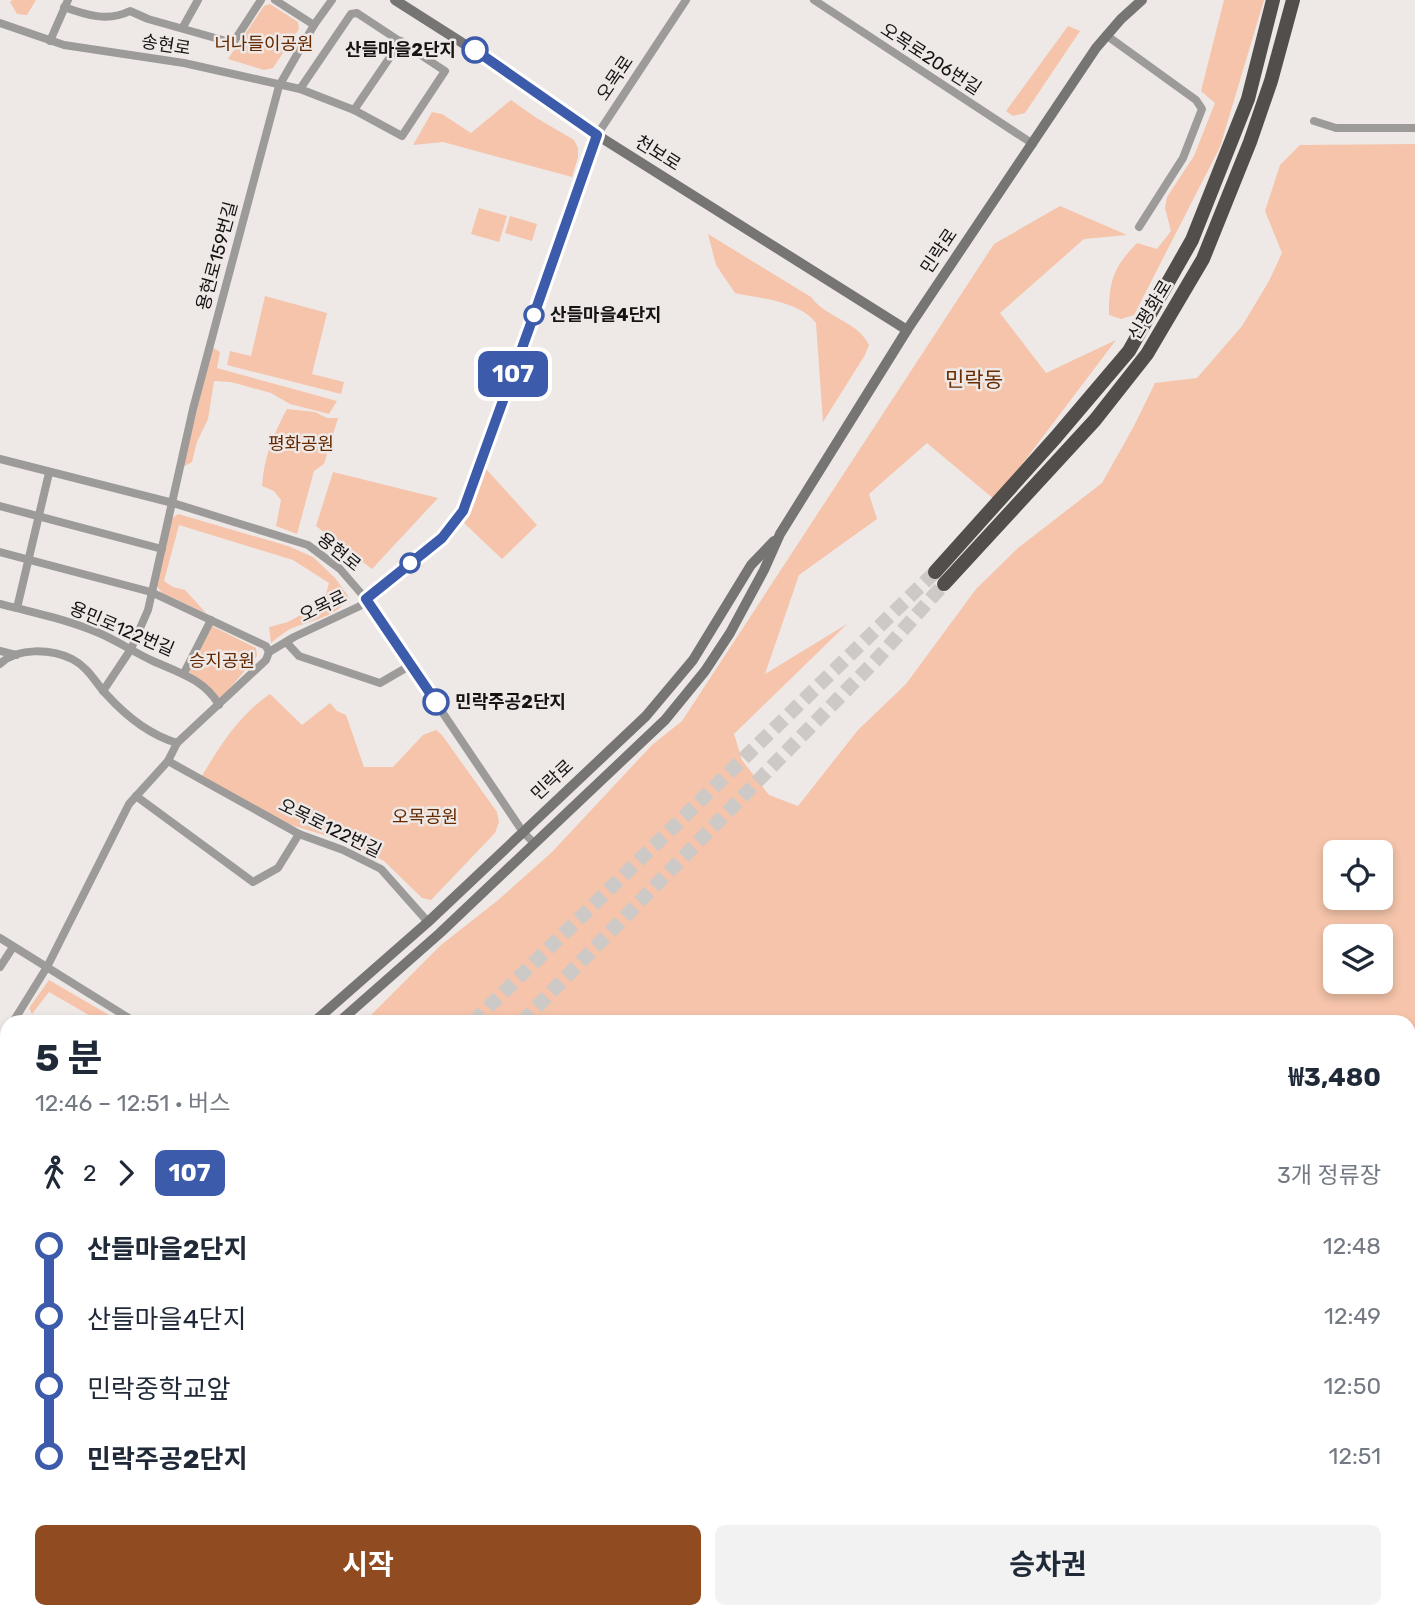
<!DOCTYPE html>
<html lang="ko">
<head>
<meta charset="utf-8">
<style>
	:root { --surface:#fff; --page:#f2f2f3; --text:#1f2937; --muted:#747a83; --accent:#904b20 }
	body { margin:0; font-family:Rubik,"Noto Sans KR",sans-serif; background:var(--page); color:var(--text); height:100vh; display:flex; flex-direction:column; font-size:26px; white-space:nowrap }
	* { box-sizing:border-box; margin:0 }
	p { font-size:23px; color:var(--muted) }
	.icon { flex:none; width:38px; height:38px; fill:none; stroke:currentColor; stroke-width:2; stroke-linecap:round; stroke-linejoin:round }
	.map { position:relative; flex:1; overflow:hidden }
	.sheet { position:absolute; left:0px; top:1015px; width:1416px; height:604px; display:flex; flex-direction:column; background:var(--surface); border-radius:21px 21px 0 0; box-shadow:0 4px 10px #0003 }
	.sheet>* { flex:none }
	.badge { padding:0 14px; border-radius:10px; font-size:24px; line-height:46px }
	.fabs { position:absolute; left:1323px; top:840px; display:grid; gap:14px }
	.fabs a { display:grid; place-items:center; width:70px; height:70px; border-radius:10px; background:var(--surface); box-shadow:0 4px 10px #0003; font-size:35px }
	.map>.badge { position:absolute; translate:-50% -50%; box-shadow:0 0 0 4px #fff }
	.legs { display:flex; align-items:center; gap:10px; height:77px; padding:0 35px; font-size:23px }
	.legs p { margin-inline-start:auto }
	.head { display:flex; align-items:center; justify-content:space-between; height:119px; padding:0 35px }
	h1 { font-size:38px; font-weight:700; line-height:52px }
	.action { display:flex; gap:14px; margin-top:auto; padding:14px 35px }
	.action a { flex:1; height:80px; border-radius:10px; background:var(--accent); color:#fff; font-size:28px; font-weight:700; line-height:80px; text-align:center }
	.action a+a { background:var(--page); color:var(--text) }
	ul { padding:0 35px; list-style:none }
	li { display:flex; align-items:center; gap:24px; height:70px; font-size:26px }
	li i { display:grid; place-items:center; width:10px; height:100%; margin:0 9px; background:currentColor }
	li i::after { content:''; width:18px; height:18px; margin:-9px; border:5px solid; border-radius:50%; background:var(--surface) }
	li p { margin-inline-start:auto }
	li:first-child i { background:linear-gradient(#0000 50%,currentColor 0) }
	li:last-child i { background:linear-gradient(currentColor 50%,#0000 0) }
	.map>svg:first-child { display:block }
	.green { fill:#f5c4aa; fill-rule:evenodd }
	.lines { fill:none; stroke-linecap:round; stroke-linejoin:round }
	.trunk-tunnel { stroke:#cdc9c7; stroke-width:14; stroke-dasharray:14 7; stroke-linecap:butt }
	.minor { stroke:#9d9b9a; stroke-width:8 }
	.secondary { stroke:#777573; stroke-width:10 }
	.trunk { stroke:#524e4c; stroke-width:14 }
	.line-1-casing { stroke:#fff; stroke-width:16 }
	.line-1 { stroke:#3d5bab; stroke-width:10 }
	.stop-1-dot { fill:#fff; stroke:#3d5bab; stroke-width:3.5 }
	.labels { text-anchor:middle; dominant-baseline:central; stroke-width:5; stroke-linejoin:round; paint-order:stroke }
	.park-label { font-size:18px; fill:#652900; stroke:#eee9e7 }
	.street-label { font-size:18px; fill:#151413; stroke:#eee9e7 }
	.stop-label { font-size:18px; font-weight:bold; fill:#151413; stroke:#eee9e7; text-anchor:start }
	.quarter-label { font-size:21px; fill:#682c00; stroke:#eee9e7 }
</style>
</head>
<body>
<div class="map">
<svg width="1415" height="1618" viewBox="0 0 1415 1618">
	<rect width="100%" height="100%" fill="#eee9e7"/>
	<g class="green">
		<polygon points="12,0 36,0 27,15 17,14 10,2"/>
		<path d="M1224,0H1264L1220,147L1134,315L1121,319L1109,315C1109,281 1113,268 1137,243L1157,249L1171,231L1165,208L1167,197L1194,156L1215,103L1201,91Z"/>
		<polygon points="270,4 298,22 299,29 273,68 264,70 228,59 264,6"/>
		<polygon points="1068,26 1080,31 1025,113 1013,116 1006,111"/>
		<polygon points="511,100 535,117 574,140 578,148 578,157 572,177 443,142 413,145 432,112 442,114 471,133"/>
		<path d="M1415,144V1045L1409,1052V1022H364L441,945L497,901L552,852L652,745L682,721L994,244L1060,206L1127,235L1084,239L1000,313L1046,373L1116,340L995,500L927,443L869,494L877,519L799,575L765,674L847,624L734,734L742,760L769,795L798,806L858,730L906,684L976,589L1018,548L1102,483L1134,426L1155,383L1197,378L1242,326L1269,281L1282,253L1265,211L1280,165L1300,145ZM1335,852H1381V898H1335ZM1335,936H1381V982H1335Z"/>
		<polygon points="479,208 507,216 499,242 471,234"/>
		<polygon points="510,216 537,224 532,241 505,233"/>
		<path d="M708,234L811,297C825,317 859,322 869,345L865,355L823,422L816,323C799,301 762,299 735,293L716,265Z"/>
		<polygon points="265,296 327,313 312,374 344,382 341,394 227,365 230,351 251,356"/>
		<polygon points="212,347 220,352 217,368 337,401 329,414 290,404 271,393 231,382 214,381 208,419 197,442 192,462 183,467"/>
		<path d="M287,409L315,412L327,418H338L324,464L314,471L297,534L276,526L281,500L274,491L262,486C264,457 273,435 287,409Z"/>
		<polygon points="486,469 537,525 502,559 463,522 474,504"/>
		<polygon points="333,472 438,498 372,569 316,526"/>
		<path d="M178,514L288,546L313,557L335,578L348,596C342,616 308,621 290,629C283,633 277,638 271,643L269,627L288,622L324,602L329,583L293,560L179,525L164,581L173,587L185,590L206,613L162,593L155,584L171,519Z"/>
		<polygon points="212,626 256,648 257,656 221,699 189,672"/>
		<path d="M270,694L302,725L330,703L337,711L346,715L364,767H393L423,735L436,730L442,735L497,812L499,822L495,833L431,900L422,898L384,861L350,843L288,824L200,779C220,746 238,716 270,694Z"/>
		<polygon points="49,980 121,1022 101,1022 49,992 32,1014 29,1008"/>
		<polygon points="7,1264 7,1312 0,1320 0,1274"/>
		<polygon points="7,1381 7,1452 0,1459 0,1389"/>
		<polygon points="7,1597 7,1612 839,1612 837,1618 8,1618 3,1603"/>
		<polygon points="923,1612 1371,1612 1380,1618 927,1618"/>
	</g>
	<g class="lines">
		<g class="trunk-tunnel">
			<polyline points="473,1022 935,572"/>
			<polyline points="522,1022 876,660 944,584"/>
			<polyline points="0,1549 7,1542"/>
		</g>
		<g class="minor">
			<polyline points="275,0 314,25"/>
			<polyline points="814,0 1033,144"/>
			<path d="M64,7C86,15 108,22 130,11L148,19L233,43L261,0"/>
			<polyline points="0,23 64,45 184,63 300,89 354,110 402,136 445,71 357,13 351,14 300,89"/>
			<polyline points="183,27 198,0"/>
			<polyline points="1106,35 1196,100 1202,109 1183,158 1139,227"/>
			<polyline points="50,41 68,0"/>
			<polyline points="354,110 401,41"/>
			<polyline points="1314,121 1336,128 1415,128"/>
			<polyline points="0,459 173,503 308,545 340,569 366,599 523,832 534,843"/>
			<polyline points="0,506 162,549"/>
			<polyline points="0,552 151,592 266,646 269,652"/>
			<path d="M0,604C33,612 68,620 99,633C118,641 135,653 153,661C178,672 205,680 219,705"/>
			<polyline points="17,608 49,473"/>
			<polyline points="287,643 299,656 380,683 411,665"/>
			<polyline points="0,651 16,655"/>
			<path d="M0,664C17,647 51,649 72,659C88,667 95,682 106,694C125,715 150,735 177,743"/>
			<polyline points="184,673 211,620"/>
			<polyline points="103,691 131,649 148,610 193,409 279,86 314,25 332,0"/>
			<polyline points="168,761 299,834 343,850 381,869 428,922"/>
			<polyline points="136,796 253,882 278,868 299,834"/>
			<polyline points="0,938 135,1022"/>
			<polyline points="0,967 13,947"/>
			<polyline points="13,1022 47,967 129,804 168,761 177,743 266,660 269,652 294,637 360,606 442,538 463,511 530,326 597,135 686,0"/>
			<polyline points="0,1043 7,1031"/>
			<polyline points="1409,1231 1415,1228"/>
			<polyline points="1409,1445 1415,1442"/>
			<polyline points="1409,1587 1415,1590"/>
		</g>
		<g class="secondary">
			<polyline points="395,0 505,70 597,135 907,330"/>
			<polyline points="314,1022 428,922 646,716 693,660 751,565 774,541"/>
			<polyline points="339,1022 440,933 665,720 705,671 730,633 764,570 780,534 907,330 1096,48 1121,19 1142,0"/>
			<polyline points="0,1332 7,1324"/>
			<polyline points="0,1358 7,1350"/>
		</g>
		<g class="trunk">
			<polyline points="935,572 1056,437 1129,351 1192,240 1248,99 1273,0"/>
			<polyline points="944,584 1095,420 1147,354 1203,259 1250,142 1271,81 1293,0"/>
			<polyline points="0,1483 7,1476"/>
		</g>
	</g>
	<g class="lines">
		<defs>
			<polyline id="line-1" points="436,702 366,599 442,538 463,511 530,326 597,135 475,50"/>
		</defs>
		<use href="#line-1" class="line-1-casing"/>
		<use href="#line-1" class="line-1"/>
	</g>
	<g class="stop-1-dot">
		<circle cx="475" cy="50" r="12"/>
		<circle cx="534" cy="315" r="9"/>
		<circle cx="410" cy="563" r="9"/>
		<circle cx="436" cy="702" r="12"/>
	</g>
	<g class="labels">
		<g class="park-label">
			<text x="264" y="44">너나들이공원</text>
			<text x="301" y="444">평화공원</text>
			<text x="222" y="661">승지공원</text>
			<text x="425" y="817">오목공원</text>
		</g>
		<g class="street-label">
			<text transform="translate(166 45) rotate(9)">송현로</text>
			<text transform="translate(931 59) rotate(33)">오목로206번길</text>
			<text transform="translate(615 78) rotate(-56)">오목로</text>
			<text transform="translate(658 153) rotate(32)">천보로</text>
			<text transform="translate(939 251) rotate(-56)">민락로</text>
			<text transform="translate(217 256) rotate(-75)">용현로159번길</text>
			<text transform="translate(1150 310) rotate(-59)">신평화로</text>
			<text transform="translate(339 552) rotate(39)">용현로</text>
			<text transform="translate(323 606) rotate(-26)">오목로</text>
			<text transform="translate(122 629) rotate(23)">용민로122번길</text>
			<text transform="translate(552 780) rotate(-43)">민락로</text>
			<text transform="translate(330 828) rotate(26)">오목로122번길</text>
		</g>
		<g class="stop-label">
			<text x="456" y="50" text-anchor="end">산들마을2단지</text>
			<text x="550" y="315">산들마을4단지</text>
			<text x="455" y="702">민락주공2단지</text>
		</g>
		<g class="quarter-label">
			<text x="974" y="379">민락동</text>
		</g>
	</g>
</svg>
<div class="fabs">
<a><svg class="icon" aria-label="locate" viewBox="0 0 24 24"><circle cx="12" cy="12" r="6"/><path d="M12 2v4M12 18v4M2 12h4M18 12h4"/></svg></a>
<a><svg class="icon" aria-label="layers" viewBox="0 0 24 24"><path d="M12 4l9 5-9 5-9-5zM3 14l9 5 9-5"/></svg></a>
</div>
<b class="badge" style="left:513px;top:374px;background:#3d5bab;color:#fff">107</b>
<section class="sheet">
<div class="head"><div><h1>5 분</h1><p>12:46 – 12:51 · 버스</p></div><b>₩3,480</b></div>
<div class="legs"><svg class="icon" aria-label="walk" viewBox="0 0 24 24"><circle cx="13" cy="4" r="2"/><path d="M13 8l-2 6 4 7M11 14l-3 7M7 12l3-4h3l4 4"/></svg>2<svg class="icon" aria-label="forward" viewBox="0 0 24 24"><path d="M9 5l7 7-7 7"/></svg><b class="badge" style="background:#3d5bab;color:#fff">107</b><p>3개 정류장</p></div>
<ul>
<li><i style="color:#3d5bab"></i><b>산들마을2단지</b><p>12:48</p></li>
<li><i style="color:#3d5bab"></i><span>산들마을4단지</span><p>12:49</p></li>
<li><i style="color:#3d5bab"></i><span>민락중학교앞</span><p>12:50</p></li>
<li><i style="color:#3d5bab"></i><b>민락주공2단지</b><p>12:51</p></li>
</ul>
<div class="action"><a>시작</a><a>승차권</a></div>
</section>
</div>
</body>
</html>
